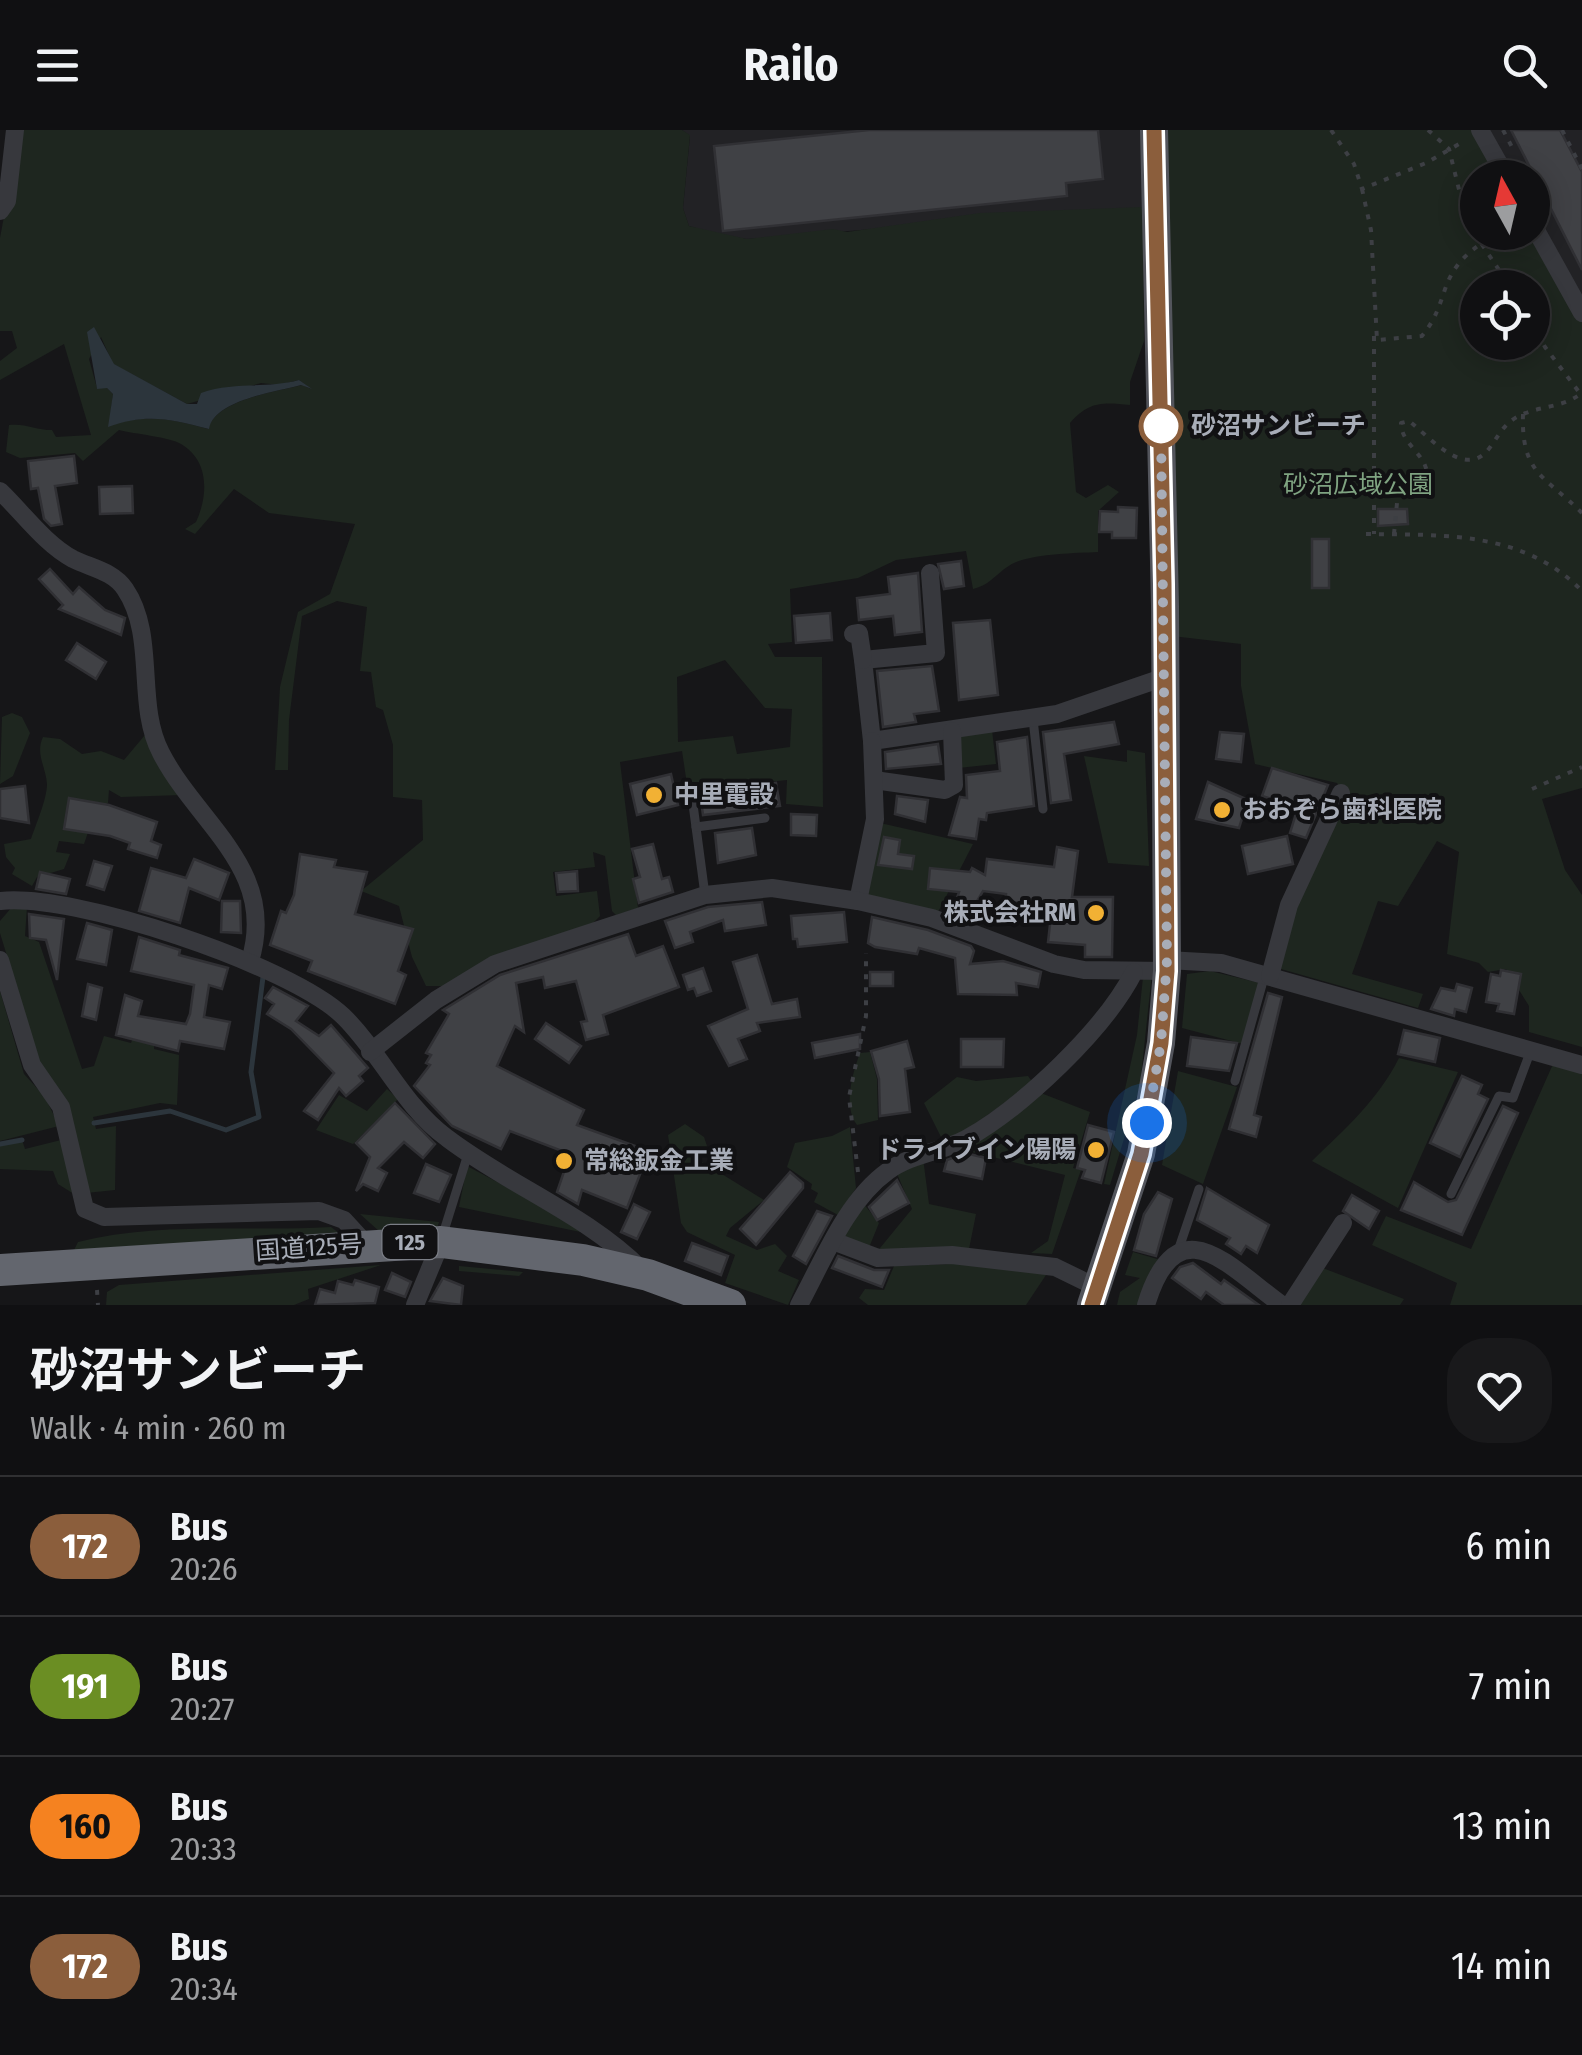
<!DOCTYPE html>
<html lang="en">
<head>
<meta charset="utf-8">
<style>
	:root { --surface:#101012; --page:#19191b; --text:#f1f3f6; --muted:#9c9d9f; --line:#303032 }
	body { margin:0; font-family:"Fira Sans Condensed","Noto Sans JP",sans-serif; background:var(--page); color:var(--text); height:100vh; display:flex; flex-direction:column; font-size:38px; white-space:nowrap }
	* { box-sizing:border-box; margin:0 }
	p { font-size:32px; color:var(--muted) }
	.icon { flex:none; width:55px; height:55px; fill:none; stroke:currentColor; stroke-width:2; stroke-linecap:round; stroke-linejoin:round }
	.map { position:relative; height:1175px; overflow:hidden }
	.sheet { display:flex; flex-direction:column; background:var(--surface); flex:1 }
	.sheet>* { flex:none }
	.badge { padding:0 20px; border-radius:32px; font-size:35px; line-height:65px }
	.needle { width:65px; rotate:352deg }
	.buttons { position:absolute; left:1460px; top:30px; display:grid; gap:20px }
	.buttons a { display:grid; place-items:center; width:90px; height:90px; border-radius:50%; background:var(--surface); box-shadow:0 5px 25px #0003,0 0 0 2px var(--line); font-size:50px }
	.you { position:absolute; width:50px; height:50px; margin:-25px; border:8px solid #fff; border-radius:50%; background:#1a73e8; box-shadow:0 0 0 15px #1a73e833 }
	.map>.badge { position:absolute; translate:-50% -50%; box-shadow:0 0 0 5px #fff }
	.round { display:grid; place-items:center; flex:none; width:105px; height:105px; border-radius:40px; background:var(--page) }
	.summary { display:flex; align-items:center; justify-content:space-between; height:170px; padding:0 30px }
	h1 { font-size:48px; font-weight:700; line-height:75px }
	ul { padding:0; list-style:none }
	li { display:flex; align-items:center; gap:30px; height:140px; padding:0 30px; border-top:2px solid var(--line) }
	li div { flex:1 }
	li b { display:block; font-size:38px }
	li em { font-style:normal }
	li .badge { min-width:110px; font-weight:700; text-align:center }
	header { display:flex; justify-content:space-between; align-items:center; height:130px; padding:0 30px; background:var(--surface); font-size:45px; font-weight:700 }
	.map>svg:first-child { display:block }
	.built { fill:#222225 }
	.green { fill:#1e261f; fill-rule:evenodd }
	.water { fill:#2c353c }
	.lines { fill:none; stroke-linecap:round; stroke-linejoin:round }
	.stream { stroke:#2c353c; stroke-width:5 }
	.building { fill:#404145; stroke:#303034; stroke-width:2.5 }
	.path { stroke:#3d3f44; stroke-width:4; stroke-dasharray:5 8; stroke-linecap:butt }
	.lane { stroke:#37383d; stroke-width:9 }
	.street { stroke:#37383d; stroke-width:18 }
	.primary { stroke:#53555c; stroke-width:28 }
	.highway { stroke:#63666e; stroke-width:32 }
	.line-casing { stroke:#fff; stroke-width:22 }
	.line { stroke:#8b5e3c; stroke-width:15 }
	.walk { stroke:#a8adb8; stroke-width:10; stroke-dasharray:0 18 }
	.stop-dot { fill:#fff; stroke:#8b5e3c; stroke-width:5 }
	.poi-dot { fill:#f2b134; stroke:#111113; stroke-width:4 }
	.labels { text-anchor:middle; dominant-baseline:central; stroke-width:8; stroke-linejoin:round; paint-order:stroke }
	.shield { fill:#111113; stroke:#7b7e86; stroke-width:2.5 }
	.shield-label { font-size:22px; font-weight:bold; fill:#a8adb8 }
	.stop-label { font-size:25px; font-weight:bold; fill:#a8adb8; stroke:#111113; text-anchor:start }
	.park-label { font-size:25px; fill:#7fa381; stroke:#111113 }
	.poi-label { font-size:25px; font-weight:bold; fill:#a8adb8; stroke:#111113; text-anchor:start }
	.street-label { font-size:25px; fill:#a8adb8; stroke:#111113 }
</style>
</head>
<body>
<header><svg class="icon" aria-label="menu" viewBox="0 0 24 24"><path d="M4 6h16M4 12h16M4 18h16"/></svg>Railo<svg class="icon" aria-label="search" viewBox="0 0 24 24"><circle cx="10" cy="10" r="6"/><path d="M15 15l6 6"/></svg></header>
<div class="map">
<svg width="1582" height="1175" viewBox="0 0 1582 1175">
	<rect width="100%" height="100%" fill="#161618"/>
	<g class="built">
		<polygon points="682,0 1143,0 1144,78 747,109 715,104 689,96 683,78 690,6"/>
		<polygon points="1486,0 1582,0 1582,171 1533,83 1532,48 1513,47"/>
	</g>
	<g class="green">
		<path d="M20,0H682L690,5L683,78L689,96L747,109L833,99L847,102L980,83L1143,77L1144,211L1130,252V275C1103,272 1089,271 1070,293L1076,362L1086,368L1108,355L1119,362L1098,381V422C1076,423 1038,424 1019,431C999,438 993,455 973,459L966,421L896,430L858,448L790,459L792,512L768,514L775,527H822L823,677L786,674L787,650L688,661L682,621L620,632L638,778L616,785L612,781L605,726L593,722L595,737L553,742L556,766L597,761L600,786L593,793L447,856H426L412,827L399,776L361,761L423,710L422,670L393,667V615L383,580L376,577L371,542L360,541L367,477L337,471L302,486L289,590L288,640H275L280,557L298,482L330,464L355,394L269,383L234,359L195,404L185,399L196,392C208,366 210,331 181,314C170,307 134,304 119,300L83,331L75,323L20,328L6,322L9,295C25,293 36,300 52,300L56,307L91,305L64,214L0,250V231L17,218L12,201H0V108ZM101,207L113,234L187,274L261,253L279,255L299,250L311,259L302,255C274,262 216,270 208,299C171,289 146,283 109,296L113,264L107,258H97L89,229ZM725,530L765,578L792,579L790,617L737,624L733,606L678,612L677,547Z"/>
		<path d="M1160,0H1475L1502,47L1478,48V102H1532L1582,192V658L1542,669L1565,740L1582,765V917L1529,902V876L1506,839L1488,842L1479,833L1447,824L1459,722L1437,711L1398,776L1378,771L1352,844L1423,864L1418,878L1281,839L1279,825L1313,736L1349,670L1337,653L1255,634L1241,556V514L1172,506ZM1478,158H1532V212H1478Z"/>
		<polygon points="12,583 22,587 30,603 13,646 0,654 2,587"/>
		<polygon points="992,600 996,634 958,638 961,605"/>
		<path d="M145,605L182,665L121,667L109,660L108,673L96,679L84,714L59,711L56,722L70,724L64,739L37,747L32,756L12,744L15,738L6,727L4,714L31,709C36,694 47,669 47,654C46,637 35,624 43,607L60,609L82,624L101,621L124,630Z"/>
		<polygon points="1127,620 1145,623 1149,736 1108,733 1084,626 1127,632"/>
		<polygon points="880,693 973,714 938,782 862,766"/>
		<polygon points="12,777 27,777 25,806 39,812 82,939 94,936 104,906 131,913 133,908 154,913 154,919 179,925 177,975 160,973 93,987 96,999 116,996 115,1060 86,1063 41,938 0,803 0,791"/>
		<polygon points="1210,841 1260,853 1243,914 1182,898 1187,844"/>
		<polygon points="1152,843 1140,956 1110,1055 1104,1054 1137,905 1143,847"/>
		<polygon points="0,861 24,944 45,967 59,996 0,1011"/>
		<path d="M870,922L877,949L878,990L857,995C843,977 852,944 860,923Z"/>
		<path d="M1399,928L1458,942L1398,1078L1312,1031C1345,999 1378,970 1399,928Z"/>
		<polygon points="1553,934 1582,941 1582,1175 1450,1175 1457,1153 1372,1115 1386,1086 1471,1119"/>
		<polygon points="1178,941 1237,957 1203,1054 1162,1035"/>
		<polygon points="1028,946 1033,953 945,1015 924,973 957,947 976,951"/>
		<polygon points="387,959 398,969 353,1014 316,1000 339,965 367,981"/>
		<polygon points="1033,960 1090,982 1073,1038 1081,1040 1052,1124 1031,1123 1048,1111 1065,1045 956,1018"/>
		<polygon points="685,994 704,1007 708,1019 699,1030 764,1070 730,1098 726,1106 757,1120 775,1114 787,1126 778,1141 799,1150 788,1175 725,1153 735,1125 687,1102 681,1093 668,1005"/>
		<polygon points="850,997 856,1058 838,1085 814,1072 818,1063 811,1059 812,1054 787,1037 795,1013 832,1006"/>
		<polygon points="22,1010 25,1019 61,1010 74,1064 58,1054 53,1041 0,1039 0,1014"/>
		<polygon points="923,1028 929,1074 976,1084 969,1119 876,1123 912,1079 895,1039"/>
		<polygon points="467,1036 600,1106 459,1077"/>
		<polygon points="863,1073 879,1093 870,1115 863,1118 839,1109"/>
		<polygon points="360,1084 439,1092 437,1098 379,1101"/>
		<path d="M331,1097L339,1103L71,1126L78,1112C159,1091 249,1102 331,1097Z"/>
		<polygon points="1133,1122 1164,1131 1142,1175 1117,1175 1120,1162 1140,1148 1125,1145"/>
		<polygon points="981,1133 1048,1142 1026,1175 868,1175 859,1168 865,1159 884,1160 894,1136"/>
		<polygon points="381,1135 308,1159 309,1169 294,1175 106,1175 107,1162 119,1155"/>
		<polygon points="459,1136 523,1142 519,1146 459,1141"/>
		<polygon points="1320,1137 1404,1169 1400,1175 1297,1175"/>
	</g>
	<path class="water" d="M94,197L114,234L187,274H197L201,263C234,251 266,259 299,250L312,259L301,255C275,262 214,270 209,299C171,289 146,283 108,297L113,264L107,258L97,259L87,202Z"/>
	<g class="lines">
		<g class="stream">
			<polyline points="94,993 170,981 226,1000 259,987 251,942 263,847"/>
			<polyline points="0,1014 22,1010"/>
		</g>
	</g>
	<g class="building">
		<polygon points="869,0 1098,0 1103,49 1066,53 1067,66 723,101 714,16"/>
		<polygon points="1511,0 1560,0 1582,42 1582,140"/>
		<polygon points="74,326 77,353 55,356 62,394 51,396 44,389 38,358 31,359 28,331"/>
		<polygon points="132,356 133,383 100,384 99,357"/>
		<polygon points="1118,377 1137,378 1136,408 1112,408 1112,402 1099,402 1100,381 1118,382"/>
		<polygon points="1378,379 1407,379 1408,394 1378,396"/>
		<rect x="1312" y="409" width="17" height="49"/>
		<polygon points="961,431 964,456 944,459 938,434"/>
		<polygon points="50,439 73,464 79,457 105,480 125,488 121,505 59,479 63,475 39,449"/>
		<polygon points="918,443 922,502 895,505 893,486 859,490 857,468 890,464 888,447"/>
		<polygon points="830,483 832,510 796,513 794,486"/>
		<polygon points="990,490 998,565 959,570 953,493"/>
		<polygon points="77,513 106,532 96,549 66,530"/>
		<polygon points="932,536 939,581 914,584 916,592 883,597 877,541"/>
		<polygon points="1114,592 1119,614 1064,624 1071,670 1051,673 1043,602"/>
		<polygon points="1220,602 1244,604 1241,632 1216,629"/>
		<polygon points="1027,607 1034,676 987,683 986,690 979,689 976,709 949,705 960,667 967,668 966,645 1000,641 997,612"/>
		<polygon points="938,614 941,634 886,639 885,622"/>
		<polygon points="1272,638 1328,655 1306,708 1290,703 1298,677 1262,666"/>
		<polygon points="671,644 678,675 637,685 630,654"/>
		<polygon points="1208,652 1248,670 1239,698 1196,689"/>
		<polygon points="776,653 780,676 703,685 700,663"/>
		<polygon points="25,656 29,693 0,688 0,659"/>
		<polygon points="897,666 928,670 925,692 895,684"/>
		<polygon points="69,668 109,675 157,692 151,711 161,715 157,728 128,719 130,713 110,706 64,699"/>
		<polygon points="791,684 817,685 816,706 791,705"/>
		<polygon points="752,698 756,725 718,733 715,703"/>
		<polygon points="1287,706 1293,734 1248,744 1242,716"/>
		<polygon points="884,707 900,710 898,724 914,726 912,739 878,735"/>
		<polygon points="653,714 662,749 669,747 673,762 639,773 633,749 640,747 632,719"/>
		<polygon points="1057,717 1078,721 1072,767 1113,767 1112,827 1085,827 1085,815 1048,812 1052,777 1005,771 1006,764 983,761 970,783 955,774 959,762 928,759 930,738 970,742 972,738 985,745 987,729 1054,737"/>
		<polygon points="300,724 336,730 334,737 367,742 355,784 413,799 398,841 406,845 395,874 308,841 312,831 270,815 281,781 286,783 294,765"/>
		<polygon points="194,729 229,743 219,770 189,758 180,793 139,781 151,738 186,748"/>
		<polygon points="94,731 112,736 104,760 87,755"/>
		<polygon points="577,741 578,761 558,762 556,743"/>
		<polygon points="40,742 70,749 66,764 36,759"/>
		<polygon points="222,771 240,771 241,803 221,802"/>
		<polygon points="762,772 766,795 725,801 723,790 690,802 693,812 675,818 665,791 708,777"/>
		<polygon points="844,782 847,812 798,817 797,809 793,809 791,786"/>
		<polygon points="29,784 64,789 57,850 46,810 30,808"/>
		<polygon points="872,787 928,800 971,816 974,821 970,834 1003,831 1041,842 1038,857 1016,853 1017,865 958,864 955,828 919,818 917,824 875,817 868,813"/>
		<polygon points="87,793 112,800 106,835 77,829"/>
		<polygon points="628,804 636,826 663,816 679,857 603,885 608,904 586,910 581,892 587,891 576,851 545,858 543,847 516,853 524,902 515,896 497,936 584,980 577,995 649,1021 627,1078 582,1060 578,1074 557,1062 570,1024 510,1001 501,1019 452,996 414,956 430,935 426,933 431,925 426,923 449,884 443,880 500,845"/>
		<polygon points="139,807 180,820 179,825 228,838 222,859 209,855 204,887 230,892 224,919 180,911 178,921 116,905 125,865 142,871 138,886 186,894 190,884 194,855 131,841"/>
		<polygon points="757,825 772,874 797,869 800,887 757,893 760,901 738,909 747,929 729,936 708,896 748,879 733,832"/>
		<polygon points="703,838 711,861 697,866 694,858 688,860 683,845"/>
		<polygon points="1501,840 1521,844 1514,884 1497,881 1499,874 1486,872 1491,844 1500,846"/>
		<rect x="870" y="842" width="23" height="14"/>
		<polygon points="88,854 102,858 96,890 82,886"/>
		<polygon points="1457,854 1472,858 1466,882 1455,879 1454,886 1431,879 1441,858 1455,861"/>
		<polygon points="273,857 308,876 296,891 319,906 331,895 368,938 359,946 363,951 346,966 339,958 318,990 304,981 334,943 291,899 267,884 274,874 265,868"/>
		<polygon points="1268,863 1282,867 1254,985 1261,987 1256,1007 1229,999"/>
		<polygon points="546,893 581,916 569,933 535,909"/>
		<polygon points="1404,900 1440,908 1435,932 1398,924"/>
		<polygon points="860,904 860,919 815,928 812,913"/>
		<polygon points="1191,907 1237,913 1229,941 1187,936"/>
		<polygon points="961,909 1004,909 1003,937 961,937"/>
		<polygon points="907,911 914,937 905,939 910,982 880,986 879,949 871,921"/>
		<polygon points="1462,946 1482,955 1478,964 1488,969 1460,1027 1430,1013"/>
		<polygon points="395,973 435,1014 423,1028 404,1012 378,1038 387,1043 378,1061 363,1054 356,1061 370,1027 356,1013"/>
		<polygon points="1503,976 1518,983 1462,1105 1401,1080 1414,1052 1448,1072 1456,1070"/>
		<polygon points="1088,995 1114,1002 1101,1053 1082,1048 1085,1040 1077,1038"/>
		<polygon points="965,1023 986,1028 982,1049 944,1041 947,1030"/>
		<polygon points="426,1034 451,1045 439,1072 414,1063"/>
		<polygon points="790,1042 803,1053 803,1058 756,1115 740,1099"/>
		<polygon points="897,1050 909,1073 877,1090 869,1077"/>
		<polygon points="1207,1058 1269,1095 1257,1123 1246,1116 1241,1124 1226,1114 1230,1108 1197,1090"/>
		<polygon points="1158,1062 1172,1069 1156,1126 1134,1120 1144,1084"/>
		<polygon points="1352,1065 1379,1081 1369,1099 1343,1081"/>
		<polygon points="634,1074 650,1082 637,1109 621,1102"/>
		<polygon points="817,1081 832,1086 806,1134 793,1126"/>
		<polygon points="692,1113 728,1126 721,1145 685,1131"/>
		<polygon points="838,1126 874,1140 889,1140 882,1157 832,1138"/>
		<polygon points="1193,1133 1221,1154 1224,1150 1259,1175 1224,1175 1206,1162 1201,1169 1172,1148 1180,1137"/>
		<polygon points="392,1143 411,1152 405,1167 385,1160"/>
		<polygon points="443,1148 463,1156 461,1175 430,1171"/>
		<polygon points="355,1150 379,1157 375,1173 315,1175 320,1159 335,1163 338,1151 353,1155"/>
	</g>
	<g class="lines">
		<g class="path">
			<polyline points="1331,0 1354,34 1362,59 1426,33 1464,11"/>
			<polyline points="1428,0 1449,19 1467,92 1511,158"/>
			<polyline points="1503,0 1514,21"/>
			<polyline points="1562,0 1582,39"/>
			<polyline points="1532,57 1545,81"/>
			<path d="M1362,59L1371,100L1377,210L1422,206C1452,169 1435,145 1482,113"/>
			<polyline points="1532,192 1545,217 1579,262"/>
			<polyline points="1374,206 1374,404"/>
			<path d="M1523,284C1521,344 1545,346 1582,383"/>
			<path d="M1366,404C1443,405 1524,401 1582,461"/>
			<path d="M1394,404L1397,373L1427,344C1426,324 1401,314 1401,293L1409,291C1431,308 1467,352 1491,316C1499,305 1504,294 1517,287C1539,275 1561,279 1582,263"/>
			<polyline points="1532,659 1582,637"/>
			<polyline points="858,1042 849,967 866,886 866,823"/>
			<polyline points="97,1160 98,1175"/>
		</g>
		<g class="lane">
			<polyline points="1033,589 1043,679"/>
			<polyline points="692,667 705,765"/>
			<polyline points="696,697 765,688"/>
			<polyline points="1235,951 1265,844"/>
			<polyline points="1451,1064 1499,966 1513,968 1531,920"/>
			<polyline points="443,1104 468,1024"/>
			<polyline points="1178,1121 1199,1059"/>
		</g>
		<g class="street">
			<polyline points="1480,0 1507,48"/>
			<polyline points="0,81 7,71 15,0"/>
			<polyline points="1532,93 1582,183"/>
			<path d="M0,361C23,383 45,414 73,429C91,438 113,441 125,459C157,506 135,574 161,623C198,695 278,739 250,831"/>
			<polyline points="930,443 936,523 863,530 872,611 1057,584 1165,547"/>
			<polyline points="853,504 859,503 863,530"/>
			<polyline points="874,650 945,660 954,655 952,601"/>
			<path d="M0,771C72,762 290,835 343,886C381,923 403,976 447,1008C510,1056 586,1084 642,1140"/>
			<polyline points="858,771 875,689 872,611"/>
			<polyline points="0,830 32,935 61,977 85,1079 104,1087 319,1081 344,1090 366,1114"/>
			<polyline points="1167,830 1221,833 1582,935"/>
			<polyline points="1270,846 1289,775 1341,663"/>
			<polyline points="370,922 436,870 495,834 705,765 772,758 858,771 932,788 1054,834 1084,840 1167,841"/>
			<polyline points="833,1111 878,1128 952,1125 1055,1137 1098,1158"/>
			<polyline points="415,1175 441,1112"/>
			<path d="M799,1175C823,1131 846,1071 888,1041C911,1024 942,1022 966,1009C1023,977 1105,899 1134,842"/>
			<path d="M1146,1175C1177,1073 1228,1136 1282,1175"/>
			<polyline points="1290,1175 1343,1093"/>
		</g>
		<polyline class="primary" points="1091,1175 1141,1024 1161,913 1167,841 1165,476 1154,0"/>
		<polyline class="highway" points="0,1140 441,1112 583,1130 648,1145 730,1175"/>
	</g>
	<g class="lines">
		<defs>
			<polyline id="line" points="1092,1175 1141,1024 1161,913 1167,841 1164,454 1154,0"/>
		</defs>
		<use href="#line" class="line-casing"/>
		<use href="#line" class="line"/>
		<polyline class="walk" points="1147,993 1161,913 1167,830 1161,296"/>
	</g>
	<circle class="stop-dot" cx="1161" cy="296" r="20"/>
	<g class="poi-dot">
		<circle cx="654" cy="665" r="10"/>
		<circle cx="1222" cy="680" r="10"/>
		<circle cx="1096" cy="783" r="10"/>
		<circle cx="1096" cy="1020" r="10"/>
		<circle cx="564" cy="1031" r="10"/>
	</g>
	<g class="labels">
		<rect class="shield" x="382.5" y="1095" width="55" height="34" rx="8"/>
		<g class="shield-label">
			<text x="410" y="1112">125</text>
		</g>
		<g class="stop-label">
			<text x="1191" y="296">砂沼サンビーチ</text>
		</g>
		<g class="park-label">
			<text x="1358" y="355">砂沼広域公園</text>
		</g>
		<g class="poi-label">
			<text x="674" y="665">中里電設</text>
			<text x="1242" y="680">おおぞら歯科医院</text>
			<text x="1076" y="783" text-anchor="end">株式会社RM</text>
			<text x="1076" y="1020" text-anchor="end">ドライブイン陽陽</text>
			<text x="584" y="1031">常総鈑金工業</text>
		</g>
		<g class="street-label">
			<text transform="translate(309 1118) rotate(-4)">国道125号</text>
		</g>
	</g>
</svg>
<div class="buttons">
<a><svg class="needle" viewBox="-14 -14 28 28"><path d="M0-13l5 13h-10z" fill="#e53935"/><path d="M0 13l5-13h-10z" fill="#9c9d9f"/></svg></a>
<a><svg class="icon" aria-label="locate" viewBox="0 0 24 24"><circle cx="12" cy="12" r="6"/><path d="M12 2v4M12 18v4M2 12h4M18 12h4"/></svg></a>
</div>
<div class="you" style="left:1147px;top:993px"></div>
</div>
<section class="sheet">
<div class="summary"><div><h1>砂沼サンビーチ</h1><p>Walk · 4 min · 260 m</p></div><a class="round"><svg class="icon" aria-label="heart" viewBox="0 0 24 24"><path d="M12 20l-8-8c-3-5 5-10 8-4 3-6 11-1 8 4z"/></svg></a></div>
<ul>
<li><span class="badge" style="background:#8b5e3c;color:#fff">172</span><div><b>Bus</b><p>20:26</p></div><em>6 min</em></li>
<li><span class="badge" style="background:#6b8e23;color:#fff">191</span><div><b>Bus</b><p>20:27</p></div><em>7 min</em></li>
<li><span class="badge" style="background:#f58220;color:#111">160</span><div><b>Bus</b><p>20:33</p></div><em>13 min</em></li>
<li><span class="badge" style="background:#8b5e3c;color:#fff">172</span><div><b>Bus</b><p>20:34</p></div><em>14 min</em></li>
</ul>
</section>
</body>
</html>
